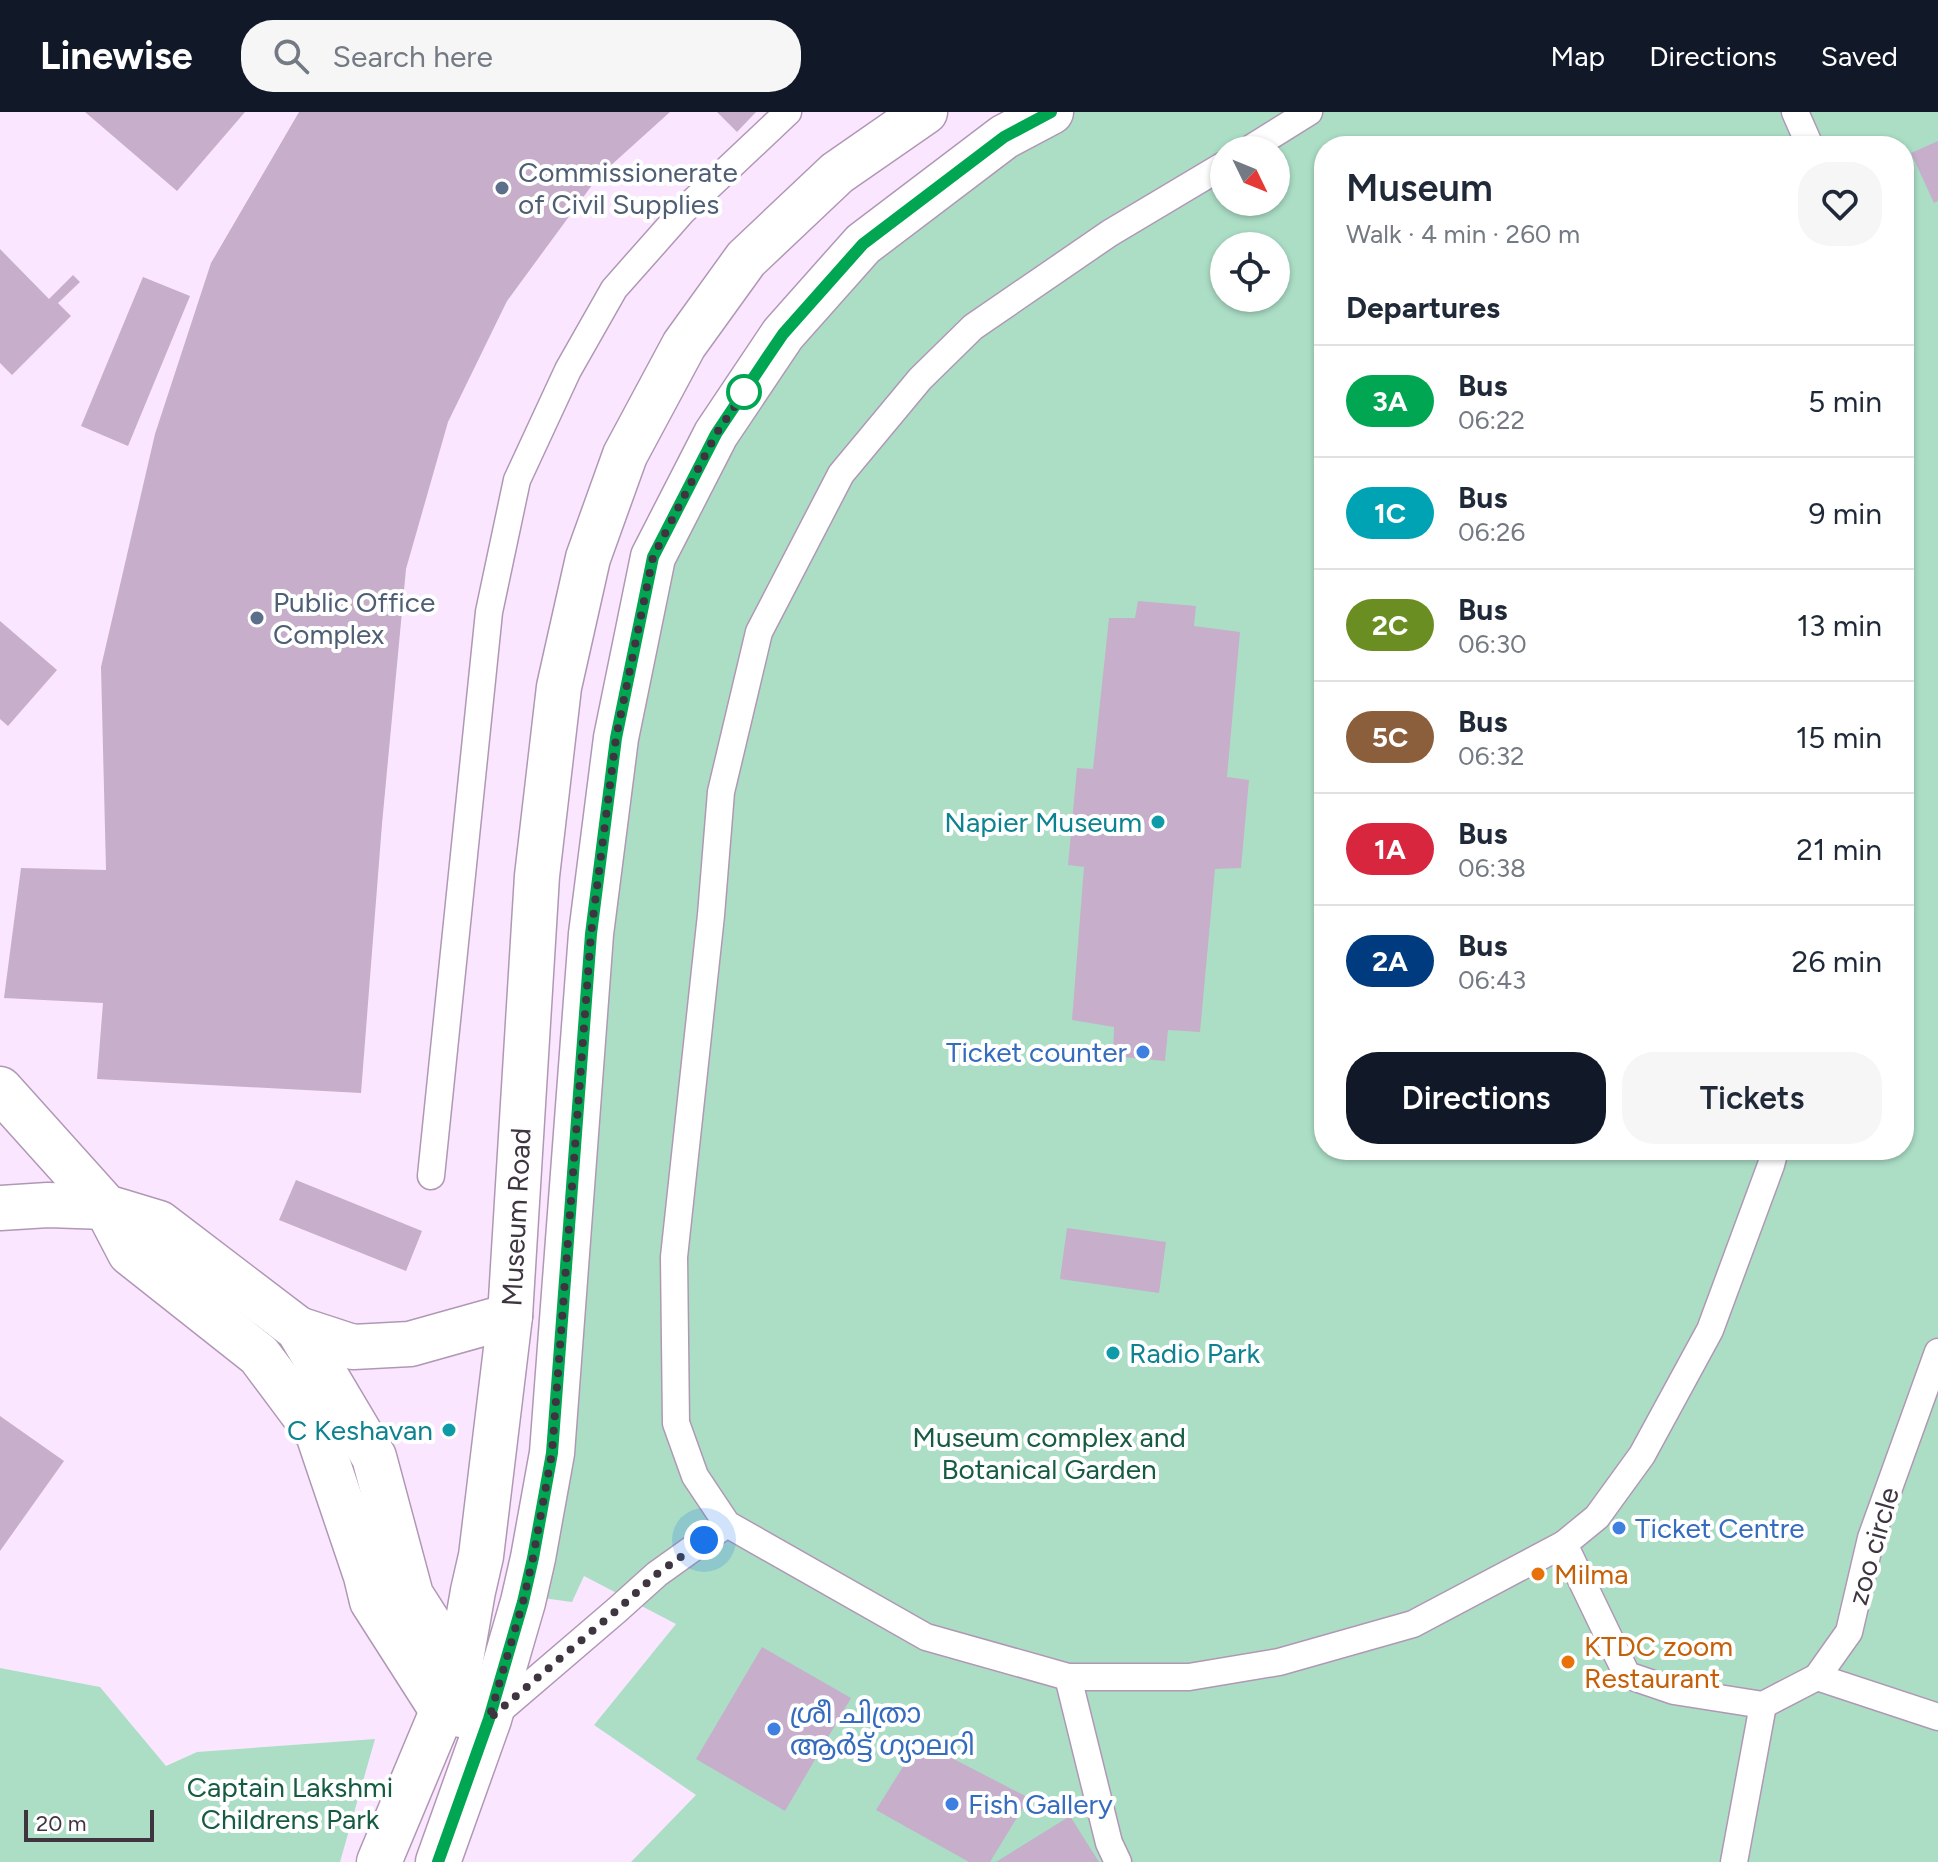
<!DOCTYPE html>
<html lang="en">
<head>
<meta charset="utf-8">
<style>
	:root { --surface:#fff; --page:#f6f6f7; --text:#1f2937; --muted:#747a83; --line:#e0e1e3; --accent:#111827 }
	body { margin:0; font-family:Figtree,"Noto Sans Malayalam",sans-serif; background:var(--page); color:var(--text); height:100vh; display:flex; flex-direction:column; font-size:30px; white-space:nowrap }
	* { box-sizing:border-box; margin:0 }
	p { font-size:26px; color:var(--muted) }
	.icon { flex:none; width:44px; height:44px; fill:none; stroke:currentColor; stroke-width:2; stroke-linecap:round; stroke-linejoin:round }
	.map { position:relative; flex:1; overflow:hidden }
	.side { position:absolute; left:1314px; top:24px; width:600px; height:1024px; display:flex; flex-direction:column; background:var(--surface); border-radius:32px; box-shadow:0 2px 6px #0004 }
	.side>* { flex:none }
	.badge { padding:0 16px; border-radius:26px; font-size:28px; line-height:52px }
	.needle { width:52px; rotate:133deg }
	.tools { position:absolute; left:1210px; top:24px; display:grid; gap:16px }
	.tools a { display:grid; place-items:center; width:80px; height:80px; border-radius:50%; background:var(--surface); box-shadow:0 2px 6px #0004; font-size:40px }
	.scale { position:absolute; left:24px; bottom:20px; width:130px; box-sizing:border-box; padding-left:8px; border:4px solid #3f3541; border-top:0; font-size:22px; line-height:28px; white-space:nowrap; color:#3f3541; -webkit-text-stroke:6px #fff; paint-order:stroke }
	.you { position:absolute; width:40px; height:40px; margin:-20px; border:6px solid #fff; border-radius:50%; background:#1a73e8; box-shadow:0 0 0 12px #1a73e833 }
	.map>.badge { position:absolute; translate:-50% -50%; box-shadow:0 0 0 4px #fff }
	h2 { padding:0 32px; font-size:30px; line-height:72px }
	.round { display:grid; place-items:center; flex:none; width:84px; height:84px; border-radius:32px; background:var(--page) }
	.headline { display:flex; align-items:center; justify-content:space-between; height:136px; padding:0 32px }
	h1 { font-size:38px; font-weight:600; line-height:60px }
	.button { display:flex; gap:16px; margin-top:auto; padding:16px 32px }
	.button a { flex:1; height:92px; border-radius:32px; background:var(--accent); color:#fff; font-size:32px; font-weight:600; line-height:92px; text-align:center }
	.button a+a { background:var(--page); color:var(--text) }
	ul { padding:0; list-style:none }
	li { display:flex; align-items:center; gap:24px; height:112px; padding:0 32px; border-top:2px solid var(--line) }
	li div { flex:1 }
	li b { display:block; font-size:30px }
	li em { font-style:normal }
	li .badge { min-width:88px; font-weight:700; text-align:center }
	header { display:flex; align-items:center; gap:48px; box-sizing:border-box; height:112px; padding:0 40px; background:var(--accent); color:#fff }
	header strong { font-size:38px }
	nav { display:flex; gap:44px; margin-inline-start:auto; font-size:28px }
	.search { width:560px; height:72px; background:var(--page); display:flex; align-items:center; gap:20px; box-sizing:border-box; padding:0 28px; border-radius:32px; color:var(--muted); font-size:30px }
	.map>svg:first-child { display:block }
	.green { fill:#acdec6; fill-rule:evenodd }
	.building { fill:#c7aecb }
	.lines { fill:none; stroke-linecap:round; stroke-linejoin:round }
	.lane-casing { stroke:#b098b5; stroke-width:29 }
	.street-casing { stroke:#b098b5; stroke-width:47 }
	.secondary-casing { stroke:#b098b5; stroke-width:47 }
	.primary-casing { stroke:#b098b5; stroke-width:47 }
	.lane { stroke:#fff; stroke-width:26 }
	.street { stroke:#fff; stroke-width:44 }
	.secondary { stroke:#fff; stroke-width:44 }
	.primary { stroke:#fff; stroke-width:44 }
	.line-casing { stroke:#fff; stroke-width:18 }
	.line { stroke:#00a651; stroke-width:12 }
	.walk { stroke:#3f3541; stroke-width:8; stroke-dasharray:0 14.4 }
	.service-dot { fill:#5c6f8a; stroke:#fff; stroke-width:3 }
	.stop-dot { fill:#fff; stroke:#00a651; stroke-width:4 }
	.culture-dot { fill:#0f9aa8; stroke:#fff; stroke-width:3 }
	.shop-dot { fill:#3f7fe0; stroke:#fff; stroke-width:3 }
	.food-dot { fill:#e8710a; stroke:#fff; stroke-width:3 }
	.labels { text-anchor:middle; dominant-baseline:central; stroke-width:8; stroke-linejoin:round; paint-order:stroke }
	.service-label { font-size:28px; fill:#4e5e75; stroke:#fff; text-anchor:start }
	.culture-label { font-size:28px; fill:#0d838f; stroke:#fff; text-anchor:end }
	.shop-label { font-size:28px; fill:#366cbe; stroke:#fff; text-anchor:start }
	.street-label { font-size:28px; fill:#3f3541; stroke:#fff }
	.park-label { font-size:28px; fill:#165c42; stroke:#fff }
	.food-label { font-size:28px; fill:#c56008; stroke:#fff; text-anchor:start }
</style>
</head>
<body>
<header>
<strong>Linewise</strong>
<div class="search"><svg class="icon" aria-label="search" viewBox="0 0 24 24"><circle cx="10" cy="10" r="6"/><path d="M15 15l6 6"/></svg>Search here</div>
<nav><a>Map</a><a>Directions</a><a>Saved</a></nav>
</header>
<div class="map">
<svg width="1938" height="1750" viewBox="0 0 1938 1750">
	<rect width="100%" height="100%" fill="#fbe6ff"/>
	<g class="green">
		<path d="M1071,0H1938V1750H631L696,1683L594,1613L676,1512L584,1464L572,1490L535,1485L615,663L653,445L719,333L885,132ZM1324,34H1904V1038H1324ZM1224,38H1276V90H1224ZM1224,134H1276V186H1224Z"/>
		<polygon points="0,1556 100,1575 166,1654 197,1640 375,1627 340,1750 0,1750"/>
	</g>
	<g class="building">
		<polygon points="85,0 245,0 177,79"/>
		<polygon points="299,0 670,0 598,65 507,189 448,310 406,457 382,712 361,981 97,967 103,891 4,886 21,756 106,758 101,555 155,322 211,151"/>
		<polygon points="717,0 756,0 737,20"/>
		<polygon points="1938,29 1938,89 1934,91 1911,41"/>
		<polygon points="0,137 49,187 73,163 80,170 58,191 71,204 12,263 0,251"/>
		<polygon points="143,165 190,184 128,334 81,314"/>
		<polygon points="1138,489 1196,494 1194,514 1240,520 1227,665 1249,668 1241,756 1215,757 1200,920 1168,918 1165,949 1113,944 1114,915 1072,908 1084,755 1068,753 1077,656 1093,657 1109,506 1135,506"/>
		<polygon points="0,509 57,558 8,614 0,607"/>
		<polygon points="296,1068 422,1119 406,1159 279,1108"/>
		<polygon points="1067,1116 1166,1130 1159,1181 1060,1167"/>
		<polygon points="0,1304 64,1349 0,1439"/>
		<polygon points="762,1535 851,1586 785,1699 696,1647"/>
		<polygon points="919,1629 1029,1686 990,1750 969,1750 876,1698"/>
		<polygon points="1070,1704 1099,1750 996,1750"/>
	</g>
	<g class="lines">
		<defs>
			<g id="lane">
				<polyline points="1795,0 1810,34"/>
				<polyline points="1248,38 1309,0"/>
				<polyline points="1224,53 1110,121 973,215 920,267 841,362 759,520 721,680 711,803 674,1145 676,1311 695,1364 727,1412 926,1525 1068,1565 1189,1565 1279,1550 1413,1512 1564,1432 1597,1405 1642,1343 1710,1218 1771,1053 1775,1038"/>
				<polyline points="431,1064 489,500 517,368 568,258 614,177 683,99 788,0"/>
				<polyline points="1564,1432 1627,1563 1674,1579 1763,1593 1817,1565 1849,1520 1871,1426 1938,1240"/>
				<polyline points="1068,1565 1109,1731 1118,1750"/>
				<polyline points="1817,1565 1938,1605"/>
				<polyline points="492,1605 617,1498 657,1462 727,1412"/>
				<polyline points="1734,1750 1763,1593"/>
			</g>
			<polyline id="street" points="0,1096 48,1093 106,1095"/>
			<g id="secondary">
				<polyline points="0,977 106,1095 159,1111 298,1217 374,1345 411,1483 474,1582"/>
				<polyline points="106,1095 130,1141 259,1243 318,1322 366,1464 372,1489 443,1600 474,1605"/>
				<polyline points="298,1217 353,1235 410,1232 510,1204"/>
			</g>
			<g id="primary">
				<polyline points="379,1750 459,1559 473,1479 481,1444 510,1204 537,764 559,575 588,446 625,343 684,233 746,147 837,61 925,0"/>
				<polyline points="438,1750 489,1607 523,1490 533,1446 552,1341 591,822 616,626 653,445 716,322 783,222 863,132 1004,25 1051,0"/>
			</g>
		</defs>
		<use href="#lane" class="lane-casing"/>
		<use href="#street" class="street-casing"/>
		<use href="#secondary" class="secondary-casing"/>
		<use href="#primary" class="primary-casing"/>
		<use href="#lane" class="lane"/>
		<use href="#street" class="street"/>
		<use href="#secondary" class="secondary"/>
		<use href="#primary" class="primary"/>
	</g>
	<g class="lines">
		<defs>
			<polyline id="line" points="438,1750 489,1607 523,1490 533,1446 552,1341 591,822 616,626 653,445 716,322 766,247 783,222 863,132 1004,25 1051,0"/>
		</defs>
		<use href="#line" class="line-casing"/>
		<use href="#line" class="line"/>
		<polyline class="walk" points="704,1428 657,1462 617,1498 489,1607 523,1490 533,1446 552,1341 591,822 616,626 653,445 716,322 750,272 744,280"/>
	</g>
	<g class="service-dot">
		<circle cx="502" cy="76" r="8"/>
		<circle cx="257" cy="506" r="8"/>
	</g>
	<circle class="stop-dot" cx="744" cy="280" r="16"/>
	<g class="culture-dot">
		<circle cx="1158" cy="710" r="8"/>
		<circle cx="1113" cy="1241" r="8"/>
		<circle cx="449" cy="1318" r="8"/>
	</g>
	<g class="shop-dot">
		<circle cx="1143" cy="940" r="8"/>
		<circle cx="1619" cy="1416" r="8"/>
		<circle cx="774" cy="1617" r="8"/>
		<circle cx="952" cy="1692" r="8"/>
	</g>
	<g class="food-dot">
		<circle cx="1538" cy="1462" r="8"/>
		<circle cx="1568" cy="1550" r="8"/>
	</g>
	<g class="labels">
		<g class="service-label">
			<text x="518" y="60">Commissionerate<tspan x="518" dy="32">of Civil Supplies</tspan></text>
			<text x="273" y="490">Public Office<tspan x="273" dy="32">Complex</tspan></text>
		</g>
		<g class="culture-label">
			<text x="1142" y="710">Napier Museum</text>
			<text x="1129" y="1241" text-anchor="start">Radio Park</text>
			<text x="433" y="1318">C Keshavan</text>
		</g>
		<g class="shop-label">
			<text x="1127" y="940" text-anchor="end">Ticket counter</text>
			<text x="1635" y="1416">Ticket Centre</text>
			<text x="790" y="1601">ശ്രീ ചിത്രാ<tspan x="790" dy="32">ആർട്ട് ഗ്യാലറി</tspan></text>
			<text x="968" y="1692">Fish Gallery</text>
		</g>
		<g class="street-label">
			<text transform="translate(516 1105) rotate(-87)">Museum Road</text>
			<text transform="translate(1873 1434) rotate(-74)">zoo circle</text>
		</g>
		<g class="park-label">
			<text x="1049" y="1325">Museum complex and<tspan x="1049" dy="32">Botanical Garden</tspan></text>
			<text x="290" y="1675">Captain Lakshmi<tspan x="290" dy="32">Childrens Park</tspan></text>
		</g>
		<g class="food-label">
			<text x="1554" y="1462">Milma</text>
			<text x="1584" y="1534">KTDC zoom<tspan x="1584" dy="32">Restaurant</tspan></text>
		</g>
	</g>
</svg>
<div class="tools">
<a><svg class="needle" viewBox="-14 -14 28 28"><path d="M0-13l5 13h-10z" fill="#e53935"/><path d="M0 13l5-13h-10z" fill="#747a83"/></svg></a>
<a><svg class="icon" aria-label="locate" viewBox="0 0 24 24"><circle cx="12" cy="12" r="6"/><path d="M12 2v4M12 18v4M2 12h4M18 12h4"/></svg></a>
</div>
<div class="scale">20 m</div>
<div class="you" style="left:704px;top:1428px"></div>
<section class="side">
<div class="headline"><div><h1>Museum</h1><p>Walk · 4 min · 260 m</p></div><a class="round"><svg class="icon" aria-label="heart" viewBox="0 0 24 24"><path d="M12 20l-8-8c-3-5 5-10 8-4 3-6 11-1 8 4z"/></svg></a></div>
<h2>Departures</h2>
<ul>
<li><span class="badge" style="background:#00a651;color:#fff">3A</span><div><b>Bus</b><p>06:22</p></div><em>5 min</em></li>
<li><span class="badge" style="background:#00a3b4;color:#fff">1C</span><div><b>Bus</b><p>06:26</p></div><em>9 min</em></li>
<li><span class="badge" style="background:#6b8e23;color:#fff">2C</span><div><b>Bus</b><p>06:30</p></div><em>13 min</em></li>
<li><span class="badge" style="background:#8b5e3c;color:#fff">5C</span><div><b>Bus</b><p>06:32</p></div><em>15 min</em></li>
<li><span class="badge" style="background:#d7263d;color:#fff">1A</span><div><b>Bus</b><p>06:38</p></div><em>21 min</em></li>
<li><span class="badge" style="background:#003b80;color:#fff">2A</span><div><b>Bus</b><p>06:43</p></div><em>26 min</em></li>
</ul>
<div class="button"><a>Directions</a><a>Tickets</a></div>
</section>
</div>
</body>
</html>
